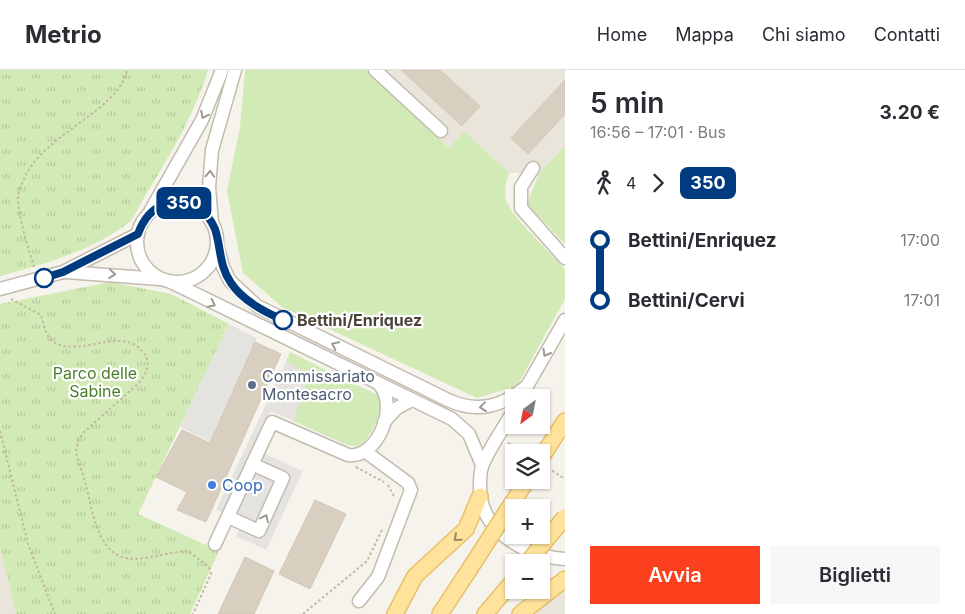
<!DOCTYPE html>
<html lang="it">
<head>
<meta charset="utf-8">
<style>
	:root { --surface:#fff; --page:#f7f7f7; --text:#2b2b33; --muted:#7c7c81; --line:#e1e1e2; --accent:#fc3f1d }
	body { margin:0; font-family:Inter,sans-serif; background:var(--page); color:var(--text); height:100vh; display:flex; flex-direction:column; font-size:19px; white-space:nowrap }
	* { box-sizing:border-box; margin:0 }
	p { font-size:16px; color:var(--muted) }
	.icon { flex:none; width:28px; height:28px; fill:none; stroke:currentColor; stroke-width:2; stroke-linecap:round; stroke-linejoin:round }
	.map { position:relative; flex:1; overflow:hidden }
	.side { display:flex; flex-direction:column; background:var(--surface); width:400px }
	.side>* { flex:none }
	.badge { padding:0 10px; border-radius:8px; font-size:18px; line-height:32px }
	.needle { width:32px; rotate:212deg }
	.controls { position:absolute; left:505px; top:319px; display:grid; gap:10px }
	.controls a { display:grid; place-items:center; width:45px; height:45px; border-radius:0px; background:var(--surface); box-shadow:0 1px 4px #0004; font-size:25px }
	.map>.badge { position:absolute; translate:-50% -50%; box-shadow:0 0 0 2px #fff }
	.legs { display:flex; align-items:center; gap:8px; height:55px; padding:0 25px; font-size:16px }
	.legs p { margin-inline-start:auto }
	.overview { display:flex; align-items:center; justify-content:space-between; height:85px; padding:0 25px }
	h1 { font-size:28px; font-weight:600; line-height:38px }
	.cta { display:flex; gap:10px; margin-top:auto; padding:10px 25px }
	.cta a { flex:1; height:58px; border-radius:0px; background:var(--accent); color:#fff; font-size:20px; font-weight:600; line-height:58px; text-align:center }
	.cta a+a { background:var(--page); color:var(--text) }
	ul { padding:0 25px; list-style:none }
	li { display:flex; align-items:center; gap:18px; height:60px; font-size:19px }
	li i { display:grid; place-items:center; width:8px; height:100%; margin:0 6px; background:currentColor }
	li i::after { content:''; width:12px; height:12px; margin:-6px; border:4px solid; border-radius:50%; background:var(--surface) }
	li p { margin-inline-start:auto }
	li:first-child i { background:linear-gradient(#0000 50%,currentColor 0) }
	li:last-child i { background:linear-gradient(currentColor 50%,#0000 0) }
	header { display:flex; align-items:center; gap:30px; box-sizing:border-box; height:70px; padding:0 25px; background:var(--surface); border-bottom:1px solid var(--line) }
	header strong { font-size:24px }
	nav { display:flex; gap:28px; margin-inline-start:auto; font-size:18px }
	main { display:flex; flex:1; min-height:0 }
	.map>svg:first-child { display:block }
	.residential { fill:#eae5da }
	.grass { fill:#d2eab5 }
	.park { fill:url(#park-tufts) }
	.parking { fill:#e5e3e0 }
	.building { fill:#d8cfc1; stroke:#d3c7b4 }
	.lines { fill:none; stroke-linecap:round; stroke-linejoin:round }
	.minor-casing { stroke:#c2bbae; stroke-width:15 }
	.major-casing { stroke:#e6c16a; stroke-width:18 }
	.path { stroke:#c4b79f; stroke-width:2; stroke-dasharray:2.5 2.5; stroke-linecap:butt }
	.minor { stroke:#fff; stroke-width:12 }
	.major { stroke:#ffe39c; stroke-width:15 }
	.major-bridge-casing { stroke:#e6c16a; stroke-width:18; stroke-linecap:butt }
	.major-bridge { stroke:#ffe39c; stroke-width:15 }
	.oneway { stroke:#9c9892 }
	.oneway2 { stroke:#9c8c66 }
	.line-1-casing { stroke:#fff; stroke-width:11 }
	.line-1 { stroke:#003b80; stroke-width:8 }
	.stop-1-dot { fill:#fff; stroke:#003b80; stroke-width:2.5 }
	.service-dot { fill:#5c6f8a; stroke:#fff; stroke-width:2 }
	.shop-dot { fill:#3f7fe0; stroke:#fff; stroke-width:2 }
	.labels { text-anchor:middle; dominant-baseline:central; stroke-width:4.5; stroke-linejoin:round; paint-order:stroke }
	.stop-label { font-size:16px; font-weight:bold; fill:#4b4439; stroke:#fff; text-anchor:start }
	.park-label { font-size:16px; fill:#4a7f2a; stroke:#fff }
	.service-label { font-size:16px; fill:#4e5e75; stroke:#fff; text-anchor:start }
	.shop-label { font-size:16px; fill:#366cbe; stroke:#fff; text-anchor:start }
</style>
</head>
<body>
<header>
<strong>Metrio</strong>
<nav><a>Home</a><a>Mappa</a><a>Chi siamo</a><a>Contatti</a></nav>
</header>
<main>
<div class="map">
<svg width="565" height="544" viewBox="0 0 565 544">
	<defs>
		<pattern id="park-tufts" width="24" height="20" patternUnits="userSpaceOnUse" patternTransform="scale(1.25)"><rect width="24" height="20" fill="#d2eab5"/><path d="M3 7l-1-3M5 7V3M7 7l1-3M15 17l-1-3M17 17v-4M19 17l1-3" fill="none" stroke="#b6ca9c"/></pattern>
	</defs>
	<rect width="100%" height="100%" fill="#f6f3ec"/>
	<g class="residential">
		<polygon points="365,0 565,0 565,76 539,103 509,103 464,61 449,78"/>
		<polygon points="0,478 16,544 0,544"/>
		<polygon points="565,513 565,544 527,544"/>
	</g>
	<g class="grass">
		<path d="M245,0H365L449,78L464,61L509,103C506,112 504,121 506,130C511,147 552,184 565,199V229L517,316L477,328L282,237L243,203L227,121L240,57Z"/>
		<polygon points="565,76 565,174 527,134 539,103"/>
		<path d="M290,282L326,300L327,306L348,311L378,325C386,336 370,373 357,376C353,377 349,375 345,374L293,351L307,311L286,292Z"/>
	</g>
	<g class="park">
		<path d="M0,0H208C194,46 170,85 145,126C140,134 134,149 127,154C91,181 42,195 0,206Z"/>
		<polygon points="110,212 171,224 229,254 138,444 219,481 190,544 16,544 0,478 0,234"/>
	</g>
	<g class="parking">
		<polygon points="229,254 257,268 211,372 180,357"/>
		<polygon points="286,292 302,300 307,311 293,351 271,341 254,379 303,401 266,480 236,466 242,452 216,440"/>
	</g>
	<g class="building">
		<polygon points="401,0 440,0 480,36 462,56"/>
		<polygon points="565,10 565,44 528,84 511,68"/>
		<polygon points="255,272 281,284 206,452 177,440 187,422 156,407 182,360 210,373"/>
		<polygon points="315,430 346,444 310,519 279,504"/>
		<polygon points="245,487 274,501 254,544 218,544"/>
	</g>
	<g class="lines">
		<defs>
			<g id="minor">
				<polyline points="375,0 441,61"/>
				<polyline points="533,98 521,117 521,138 565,188"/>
				<circle cx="177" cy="172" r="40"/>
				<polyline points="151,140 202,50 222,0"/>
				<polyline points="212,153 209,117 212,80 235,0"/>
				<path d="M217,175L223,197L230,211L257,236L448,330C478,344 502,336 526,317"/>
				<polyline points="66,202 160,209"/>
				<polyline points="169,211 452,349 469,364 482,395"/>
				<polyline points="0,219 63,202 138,164"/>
				<polyline points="523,323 565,250"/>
				<path d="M514,340C504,358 491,375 483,394C480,400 480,409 480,416C479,461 525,486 565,489"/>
				<polyline points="384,352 397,338 412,330"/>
				<polyline points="228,447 259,461 283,408 252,394"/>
				<path d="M215,474L272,352L348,385C378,389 399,335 379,314"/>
				<polyline points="359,531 378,507 411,420 408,413 366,382"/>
			</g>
			<g id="major">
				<polyline points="541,388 565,351"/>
				<polyline points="395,544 415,506 466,459 480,426"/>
				<polyline points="440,544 469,500"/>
				<polyline points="485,544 514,510"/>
				<polyline points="520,544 565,509"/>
			</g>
		</defs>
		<use href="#minor" class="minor-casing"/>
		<use href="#major" class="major-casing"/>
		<g class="path">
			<path d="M34,197C28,176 20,153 18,131C17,123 21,116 24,109C43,64 119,41 127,0"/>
			<path d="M11,229L41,245C44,256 46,269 57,274C83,286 126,254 145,285C151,295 145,305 139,313L83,363L78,371L76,382C79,394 84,407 87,419C93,444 99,490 135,489C153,488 170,482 188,481L209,497L211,504L193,544"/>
			<polyline points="0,361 28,474 55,544"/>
			<polyline points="508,373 523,382"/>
			<polyline points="356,397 384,412"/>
			<polyline points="548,398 565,409"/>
			<polyline points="388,415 395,428"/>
			<polyline points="303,544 367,491 383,458"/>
		</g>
		<use href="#minor" class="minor"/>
		<use href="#major" class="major"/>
		<defs>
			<g id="major-bridge">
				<polyline points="528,492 565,447"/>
				<polyline points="469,500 527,410"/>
			</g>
		</defs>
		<use href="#major-bridge" class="major-bridge-casing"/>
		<use href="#major-bridge" class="major-bridge"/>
	</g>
	<defs><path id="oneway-chevron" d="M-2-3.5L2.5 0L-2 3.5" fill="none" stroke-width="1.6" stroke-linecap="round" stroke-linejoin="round" transform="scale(1.25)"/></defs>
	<g class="oneway">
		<use href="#oneway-chevron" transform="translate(204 45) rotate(116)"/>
		<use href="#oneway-chevron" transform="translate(210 104) rotate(-87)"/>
		<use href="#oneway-chevron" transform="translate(112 204) rotate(6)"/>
		<use href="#oneway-chevron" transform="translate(212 234) rotate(26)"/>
		<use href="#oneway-chevron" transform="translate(335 275) rotate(-154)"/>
		<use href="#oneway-chevron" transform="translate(546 283) rotate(120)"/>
		<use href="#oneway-chevron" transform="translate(483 337) rotate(173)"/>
		<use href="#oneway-chevron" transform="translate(265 448) rotate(-65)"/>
	</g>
	<use class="oneway2" href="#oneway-chevron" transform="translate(457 468) rotate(139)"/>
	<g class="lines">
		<defs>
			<path id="line-1" d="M44,208L63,202L138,164C143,150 151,139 165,134C186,128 207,139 215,159C221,177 219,196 231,213C243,231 265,242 283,250"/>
		</defs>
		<use href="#line-1" class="line-1-casing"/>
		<use href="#line-1" class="line-1"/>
	</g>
	<g class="stop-1-dot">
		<circle cx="44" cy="208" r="9"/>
		<circle cx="283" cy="250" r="9"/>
	</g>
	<circle class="service-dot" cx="252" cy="315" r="5"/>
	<circle class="shop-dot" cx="212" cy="415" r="5"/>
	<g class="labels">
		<g class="stop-label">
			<text x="297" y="250">Bettini/Enriquez</text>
		</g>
		<g class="park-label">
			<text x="95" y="303">Parco delle<tspan x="95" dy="18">Sabine</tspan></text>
		</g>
		<g class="service-label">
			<text x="262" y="306">Commissariato<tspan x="262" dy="18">Montesacro</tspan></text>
		</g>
		<g class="shop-label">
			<text x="222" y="415">Coop</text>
		</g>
	</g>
</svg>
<div class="controls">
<a><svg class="needle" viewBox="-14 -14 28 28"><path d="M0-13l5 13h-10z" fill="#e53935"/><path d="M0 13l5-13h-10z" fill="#7c7c81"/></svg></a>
<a><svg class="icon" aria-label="layers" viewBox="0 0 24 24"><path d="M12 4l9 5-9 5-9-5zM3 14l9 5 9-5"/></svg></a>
<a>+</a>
<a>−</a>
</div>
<b class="badge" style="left:184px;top:133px;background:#003b80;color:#fff">350</b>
</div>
<section class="side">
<div class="overview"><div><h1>5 min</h1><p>16:56 – 17:01 · Bus</p></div><b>3.20 €</b></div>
<div class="legs"><svg class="icon" aria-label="walk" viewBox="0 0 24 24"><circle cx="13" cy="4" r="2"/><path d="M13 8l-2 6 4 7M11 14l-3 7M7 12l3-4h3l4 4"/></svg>4<svg class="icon" aria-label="forward" viewBox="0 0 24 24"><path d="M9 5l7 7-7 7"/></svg><b class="badge" style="background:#003b80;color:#fff">350</b></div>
<ul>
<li><i style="color:#003b80"></i><b>Bettini/Enriquez</b><p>17:00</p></li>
<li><i style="color:#003b80"></i><b>Bettini/Cervi</b><p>17:01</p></li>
</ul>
<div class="cta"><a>Avvia</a><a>Biglietti</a></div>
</section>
</main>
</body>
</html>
